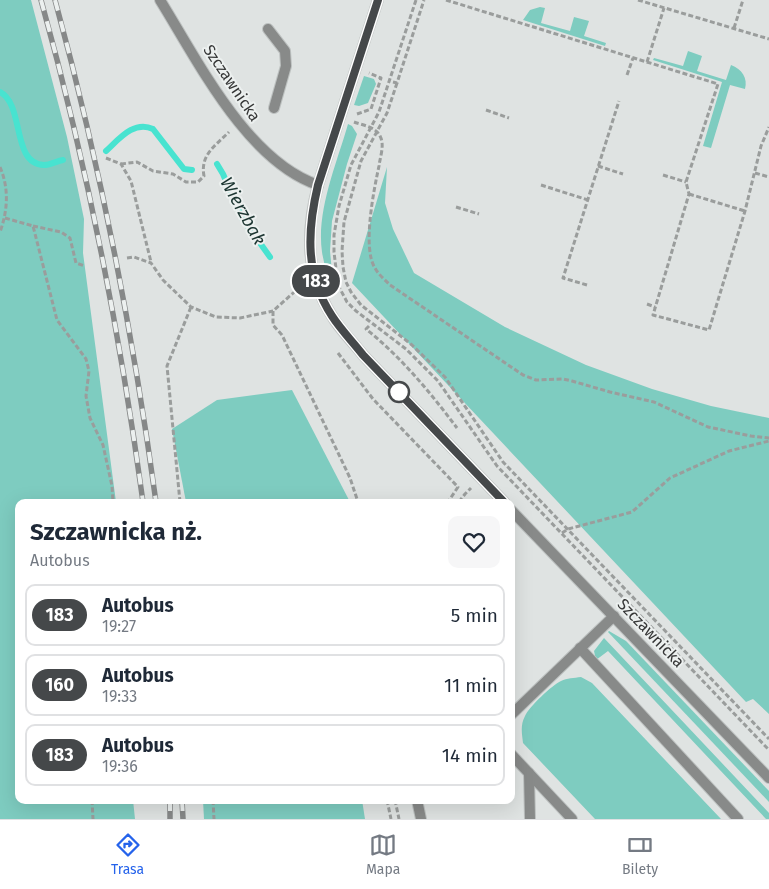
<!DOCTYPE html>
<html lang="pl">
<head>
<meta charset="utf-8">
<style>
	:root { --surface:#fff; --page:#f6f6f7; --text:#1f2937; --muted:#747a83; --line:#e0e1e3; --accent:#2563eb }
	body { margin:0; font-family:"Fira Sans",sans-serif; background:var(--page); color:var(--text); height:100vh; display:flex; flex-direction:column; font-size:19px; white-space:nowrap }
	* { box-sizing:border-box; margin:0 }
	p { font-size:16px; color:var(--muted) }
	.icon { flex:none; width:28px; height:28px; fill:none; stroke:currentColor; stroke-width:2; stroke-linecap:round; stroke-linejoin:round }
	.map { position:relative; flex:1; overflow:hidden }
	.drawer { position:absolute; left:15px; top:499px; width:500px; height:305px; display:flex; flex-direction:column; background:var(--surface); border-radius:10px; box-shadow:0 5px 20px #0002 }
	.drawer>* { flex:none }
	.badge { padding:0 10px; border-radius:16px; font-size:18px; line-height:32px }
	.map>.badge { position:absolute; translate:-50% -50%; box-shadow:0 0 0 2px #fff }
	.round { display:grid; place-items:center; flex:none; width:52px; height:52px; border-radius:10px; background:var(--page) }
	.summary { display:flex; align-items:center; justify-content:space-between; height:85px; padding:0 15px }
	h1 { font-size:24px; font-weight:700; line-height:38px }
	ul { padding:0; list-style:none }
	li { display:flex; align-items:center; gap:15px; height:62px; margin:0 10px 8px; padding:0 5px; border:2px solid var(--line); border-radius:10px }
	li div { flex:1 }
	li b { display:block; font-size:19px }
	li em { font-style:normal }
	li .badge { min-width:55px; font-weight:700; text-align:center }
	.menu { display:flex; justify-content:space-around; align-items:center; height:70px; border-top:1px solid var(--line); background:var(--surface); font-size:14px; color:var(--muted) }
	.menu a { display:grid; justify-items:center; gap:2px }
	.menu .on { color:var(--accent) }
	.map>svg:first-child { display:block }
	.green { fill:#7eccc0 }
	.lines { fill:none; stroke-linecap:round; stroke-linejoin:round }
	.stream { stroke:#48e3d0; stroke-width:6 }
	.service-casing { stroke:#bdc1c0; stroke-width:12 }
	.minor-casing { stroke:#bdc1c0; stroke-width:12 }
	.tertiary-casing { stroke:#bdc1c0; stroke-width:12 }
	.path { stroke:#9a9d9c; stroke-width:3; stroke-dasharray:5 2.5; stroke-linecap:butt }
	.service { stroke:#888a89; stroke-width:10 }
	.minor { stroke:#888a89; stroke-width:10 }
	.tertiary { stroke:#888a89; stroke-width:10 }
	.rail-casing { stroke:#868888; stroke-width:5.5 }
	.rail { stroke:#ecf0ef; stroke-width:4; stroke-dasharray:11; stroke-linecap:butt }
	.line-casing { stroke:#fff; stroke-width:11 }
	.line { stroke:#45484a; stroke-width:8 }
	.stop-dot { fill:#fff; stroke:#45484a; stroke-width:2.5 }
	.labels { text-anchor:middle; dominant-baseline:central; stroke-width:4; stroke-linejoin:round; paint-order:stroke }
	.street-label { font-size:16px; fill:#363737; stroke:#ecf0ef }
	.water-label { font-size:18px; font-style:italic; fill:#1c3531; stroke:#ecf0ef }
</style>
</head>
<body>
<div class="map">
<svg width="769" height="819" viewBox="0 0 769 819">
	<rect width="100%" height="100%" fill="#dfe3e2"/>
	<g class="green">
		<polygon points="0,0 31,0 67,137 84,219 83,253 116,502 19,502 19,800 133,800 135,819 0,819"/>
		<polygon points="540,7 545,8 541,23 570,31 574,17 589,21 584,36 606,43 605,46 523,20 530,10"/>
		<path d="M688,51L702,56L697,71L726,80L731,65C742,69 748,78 745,89L730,85L711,148L703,146L722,82L653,60L654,58L683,66Z"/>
		<polygon points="364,76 374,79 376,84 368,103 359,106 354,105"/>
		<path d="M348,124L352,126L357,134L347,164L332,221L330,251L334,293C329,279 324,266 322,252C316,211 337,163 348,124Z"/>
		<polygon points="387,167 385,203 393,229 414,273 505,327 586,365 652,389 711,406 769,418 769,714 753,699 746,702 352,283"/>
		<polygon points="292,390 350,502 186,502 172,429 217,400"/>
		<polygon points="609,631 626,641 769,791 769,802 608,632"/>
		<polygon points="604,638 769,813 769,819 766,819 608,651 596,660 594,651"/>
		<path d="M581,677L592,683L721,819H595L523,743C522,734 520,725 525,716C529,707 552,685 561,681C567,678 574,678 581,677Z"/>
		<polygon points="203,800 362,800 365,819 204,819"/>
	</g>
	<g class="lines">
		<g class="stream">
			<path d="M0,92C25,105 11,164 44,165C50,165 57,161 63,160"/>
			<path d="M106,151C119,139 134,120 153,129L184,169L192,170"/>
			<polyline points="217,164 223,174 242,218 270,257"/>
		</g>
		<defs>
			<g id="service">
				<polyline points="268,29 285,51 286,66 274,108"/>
				<polyline points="580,648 738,819"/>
				<polyline points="511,715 614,616"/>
				<polyline points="511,754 572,819"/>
				<polyline points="529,773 530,819"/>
			</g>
			<path id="minor" d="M160,0C198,61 247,161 318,185"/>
			<g id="tertiary">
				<path d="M378,0L318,185C306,231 305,274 332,316C340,330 353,342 363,355L504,502"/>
				<polyline points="511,510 769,778"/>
				<polyline points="417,800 421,819"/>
			</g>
		</defs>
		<use href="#service" class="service-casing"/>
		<use href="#minor" class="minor-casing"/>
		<use href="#tertiary" class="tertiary-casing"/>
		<g class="path">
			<polyline points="416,0 379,112 351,165 339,206 334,235 334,252 338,285 347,302 356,311 406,349 438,381 497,466 769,750"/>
			<polyline points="446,0 718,84 686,182 689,194 653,315 709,330 745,211 761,146 769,127"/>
			<polyline points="638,0 769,39"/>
			<polyline points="734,28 743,0"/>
			<polyline points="647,62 664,8"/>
			<polyline points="627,75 633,58"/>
			<polyline points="393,82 397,83 424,0"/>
			<polyline points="397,83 387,113 361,161 344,222 342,251 343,267 346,282 351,292 361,305 412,345 445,377 503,462 769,739"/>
			<polyline points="486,110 509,118"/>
			<polyline points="357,114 371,109 381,78 369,73"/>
			<path d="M354,122C362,125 376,127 380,136C385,145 380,157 379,166C374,189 362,248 375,268C378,274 385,280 390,285L523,375L536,380L563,379L572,381L610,392L654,402L708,427L751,436L769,438"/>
			<polyline points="106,158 121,164 131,181 151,262"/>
			<path d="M121,164L137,162L153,171L173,174L186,182H198L204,176C200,155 215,146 229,132"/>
			<polyline points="598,166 623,174"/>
			<path d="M0,167C9,188 8,210 0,232"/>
			<polyline points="755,173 769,177"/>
			<polyline points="663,175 686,182"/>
			<polyline points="541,185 588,200"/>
			<polyline points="689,194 745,211"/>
			<polyline points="456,207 479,214"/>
			<polyline points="5,218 33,226 57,320 86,359 89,371 86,396 90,418 103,445 112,486 113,502"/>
			<polyline points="33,226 61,232 70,238 76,263 85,266"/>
			<polyline points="127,258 134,257 151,263 163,280 191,307 216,317 240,318 273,311"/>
			<polyline points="587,285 563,278 619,101"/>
			<polyline points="301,286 273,311 273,325 282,335 350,478 358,502"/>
			<polyline points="647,304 655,307"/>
			<path d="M369,326L366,329C401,357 430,392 457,428"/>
			<polyline points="338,353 373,399 458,487 448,502"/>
			<polyline points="180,502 167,366 191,307"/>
			<polyline points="459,502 465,494 471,488"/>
			<polyline points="562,533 568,529 632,512 670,478 729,451 769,441"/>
			<polyline points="92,800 93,819"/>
			<polyline points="213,800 214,819"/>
			<polyline points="387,800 391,819"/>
			<polyline points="395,800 399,819"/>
		</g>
		<use href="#service" class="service"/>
		<use href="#minor" class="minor"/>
		<use href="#tertiary" class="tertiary"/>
		<defs>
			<g id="rail">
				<path d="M41,0C87,165 120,333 143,502"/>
				<path d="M55,0C100,165 133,333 156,502"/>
				<polyline points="170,800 170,819"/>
				<polyline points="182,800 183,819"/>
			</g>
		</defs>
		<use href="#rail" class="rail-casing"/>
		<use href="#rail" class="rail"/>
	</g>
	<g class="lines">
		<defs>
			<path id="line" d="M378,0L318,185C307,231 305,275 332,316C341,330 353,342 363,355L504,502"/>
		</defs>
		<use href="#line" class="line-casing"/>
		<use href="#line" class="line"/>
	</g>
	<circle class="stop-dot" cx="399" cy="392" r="10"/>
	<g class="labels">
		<g class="street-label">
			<text transform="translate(232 83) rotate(56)">Szczawnicka</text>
			<text transform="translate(651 633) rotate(46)">Szczawnicka</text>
		</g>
		<g class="water-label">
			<text transform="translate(243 211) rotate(61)">Wierzbak</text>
		</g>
	</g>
</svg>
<b class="badge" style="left:316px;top:281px;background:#45484a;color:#fff">183</b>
<section class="drawer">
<div class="summary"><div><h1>Szczawnicka nż.</h1><p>Autobus</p></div><a class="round"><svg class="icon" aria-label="heart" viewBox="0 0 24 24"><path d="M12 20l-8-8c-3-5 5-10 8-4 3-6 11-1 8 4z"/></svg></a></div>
<ul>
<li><span class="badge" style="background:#45484a;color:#fff">183</span><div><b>Autobus</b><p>19:27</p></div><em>5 min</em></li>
<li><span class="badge" style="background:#45484a;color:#fff">160</span><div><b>Autobus</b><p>19:33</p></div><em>11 min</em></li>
<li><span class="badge" style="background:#45484a;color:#fff">183</span><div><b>Autobus</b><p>19:36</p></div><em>14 min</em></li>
</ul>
</section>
</div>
<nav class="menu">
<a class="on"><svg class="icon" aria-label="directions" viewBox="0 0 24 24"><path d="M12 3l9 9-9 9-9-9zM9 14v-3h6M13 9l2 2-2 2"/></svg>Trasa</a>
<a><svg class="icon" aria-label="map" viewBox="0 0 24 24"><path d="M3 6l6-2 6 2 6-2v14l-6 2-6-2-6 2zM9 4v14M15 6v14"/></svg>Mapa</a>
<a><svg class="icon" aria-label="tickets" viewBox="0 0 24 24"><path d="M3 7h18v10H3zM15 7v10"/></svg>Bilety</a>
</nav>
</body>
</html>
